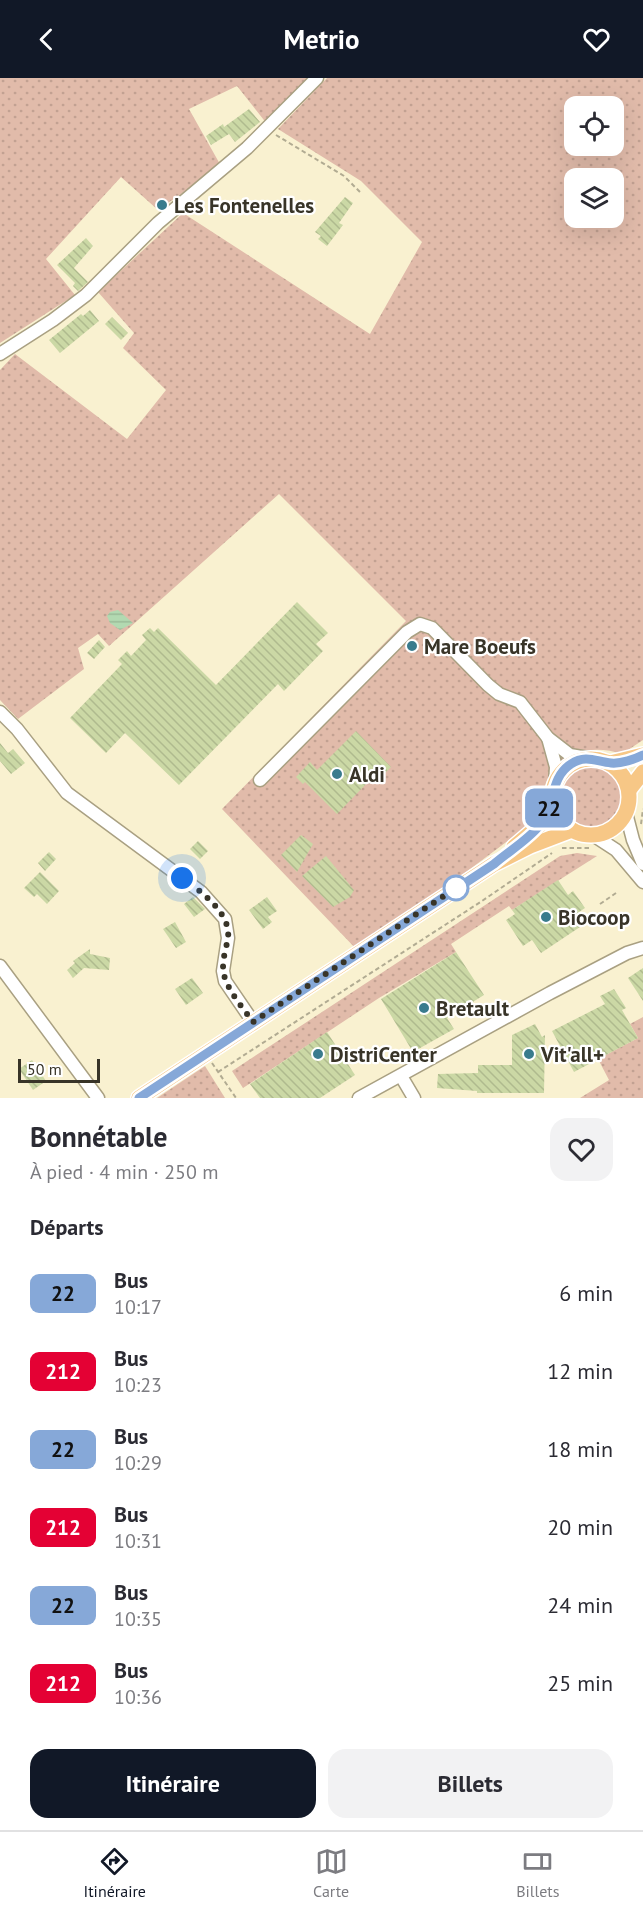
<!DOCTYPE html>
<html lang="fr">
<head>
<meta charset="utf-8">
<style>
	:root { --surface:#fff; --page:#f2f2f3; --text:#2b2b33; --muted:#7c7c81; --line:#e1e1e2; --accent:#111827 }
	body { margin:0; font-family:"PT Sans",sans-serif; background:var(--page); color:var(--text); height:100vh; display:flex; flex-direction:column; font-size:22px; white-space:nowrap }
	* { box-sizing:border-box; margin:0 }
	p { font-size:20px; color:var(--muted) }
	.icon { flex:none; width:33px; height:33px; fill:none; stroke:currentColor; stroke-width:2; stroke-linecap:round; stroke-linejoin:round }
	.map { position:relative; height:1020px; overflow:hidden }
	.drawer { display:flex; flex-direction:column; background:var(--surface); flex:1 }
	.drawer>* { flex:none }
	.badge { padding:0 12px; border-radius:9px; font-size:21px; line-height:39px }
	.buttons { position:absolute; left:564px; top:18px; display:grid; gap:12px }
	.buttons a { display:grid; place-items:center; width:60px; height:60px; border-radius:12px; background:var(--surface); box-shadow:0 6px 24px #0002; font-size:30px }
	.scale { position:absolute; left:18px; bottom:15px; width:82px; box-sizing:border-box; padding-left:6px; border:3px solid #383428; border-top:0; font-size:16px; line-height:21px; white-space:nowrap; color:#383428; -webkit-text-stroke:4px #fff; paint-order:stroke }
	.you { position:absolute; width:30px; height:30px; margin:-15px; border:4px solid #fff; border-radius:50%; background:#1a73e8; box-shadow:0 0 0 9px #1a73e833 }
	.map>.badge { position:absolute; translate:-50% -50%; box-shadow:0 0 0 3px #fff }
	h2 { padding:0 30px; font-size:22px; line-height:54px }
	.round { display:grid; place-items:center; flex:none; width:63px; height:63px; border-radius:18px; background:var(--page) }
	.headline { display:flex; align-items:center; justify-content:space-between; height:102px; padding:0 30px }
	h1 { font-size:28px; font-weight:800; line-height:45px }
	.cta { display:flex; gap:12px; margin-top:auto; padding:12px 30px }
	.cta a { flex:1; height:69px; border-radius:18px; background:var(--accent); color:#fff; font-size:24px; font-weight:800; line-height:69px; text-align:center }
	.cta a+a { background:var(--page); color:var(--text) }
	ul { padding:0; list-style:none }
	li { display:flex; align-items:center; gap:18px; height:78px; padding:0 30px }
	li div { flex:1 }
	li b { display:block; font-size:22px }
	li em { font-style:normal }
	li .badge { min-width:66px; font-weight:700; text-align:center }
	header { display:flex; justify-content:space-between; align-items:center; height:78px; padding:0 30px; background:var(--accent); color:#fff; font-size:27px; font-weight:800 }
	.tab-bar { display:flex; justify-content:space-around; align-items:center; height:84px; border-top:2px solid var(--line); background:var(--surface); font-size:16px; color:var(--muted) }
	.tab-bar a { display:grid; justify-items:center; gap:3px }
	.tab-bar .current { color:var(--accent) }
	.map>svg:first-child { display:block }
	.grass { fill:url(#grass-dots); fill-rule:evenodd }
	.water { fill:url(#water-rules) }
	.building { fill:url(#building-back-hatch) }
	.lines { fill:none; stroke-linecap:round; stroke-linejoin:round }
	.minor-casing { stroke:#a9a082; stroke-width:15 }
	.major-casing { stroke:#fff; stroke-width:18 }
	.path { stroke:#b1ab92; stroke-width:2; stroke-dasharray:4.5 3; stroke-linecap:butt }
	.minor { stroke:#fff; stroke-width:12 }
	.major { stroke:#f7c786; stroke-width:15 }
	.line-casing { stroke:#fff; stroke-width:14 }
	.line { stroke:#86a8d8; stroke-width:9 }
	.walk { stroke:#383428; stroke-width:6; stroke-dasharray:0 10.8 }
	.poi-dot { fill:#397b8d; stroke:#fff; stroke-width:2 }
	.stop-dot { fill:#fff; stroke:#86a8d8; stroke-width:3 }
	.labels { text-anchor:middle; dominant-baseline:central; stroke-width:4.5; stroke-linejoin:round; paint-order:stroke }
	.poi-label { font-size:21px; font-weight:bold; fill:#383428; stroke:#fff; text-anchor:start }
</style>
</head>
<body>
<header><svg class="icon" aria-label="back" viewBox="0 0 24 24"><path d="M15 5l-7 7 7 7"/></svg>Metrio<svg class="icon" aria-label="heart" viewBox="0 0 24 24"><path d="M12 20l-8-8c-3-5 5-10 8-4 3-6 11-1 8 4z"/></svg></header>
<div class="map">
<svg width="643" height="1020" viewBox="0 0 643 1020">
	<defs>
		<pattern id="grass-dots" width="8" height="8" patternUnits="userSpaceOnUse" patternTransform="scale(1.5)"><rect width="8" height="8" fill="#e1bbaa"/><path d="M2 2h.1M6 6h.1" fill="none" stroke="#c2a192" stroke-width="1.8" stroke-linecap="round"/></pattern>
		<pattern id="water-rules" width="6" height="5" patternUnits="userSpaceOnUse" patternTransform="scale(1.5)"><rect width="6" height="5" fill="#b2d9b1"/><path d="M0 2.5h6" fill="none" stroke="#9abb98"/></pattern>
		<pattern id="building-back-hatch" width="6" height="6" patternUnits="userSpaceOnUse" patternTransform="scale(1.5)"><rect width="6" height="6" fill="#cbd8a5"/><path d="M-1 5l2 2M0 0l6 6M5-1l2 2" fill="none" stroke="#afba8e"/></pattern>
	</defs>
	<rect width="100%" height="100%" fill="#f9f1d0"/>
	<g class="grass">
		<polygon points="0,0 311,0 267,46 237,8 189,31 221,88 158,132 121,99 46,181 75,217 0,265"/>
		<path d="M327,0H643V662L622,676C593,666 557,673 546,705C540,721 545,729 533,744L359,874L222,731L406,543L279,416L109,568L98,556L78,570L84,591L18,641L0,622V292L15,276L127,361L166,312L123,270L134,255L98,214L183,135L370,256L422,164L361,103L278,51ZM574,28H614V68H574ZM574,100H614V140H574Z"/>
		<circle cx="592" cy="719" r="31"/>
		<polygon points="577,775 597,778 512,832 509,828 451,866 456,874 379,920 243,1010 232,993 560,778"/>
		<polygon points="643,939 643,1020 580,1020 609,1002 598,981 638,960 630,946"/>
		<polygon points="205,988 225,1020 157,1020"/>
	</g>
	<polygon class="water" points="118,532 133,545 120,552 110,545 107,538 110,534"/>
	<g class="building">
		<polygon points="249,31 260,44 235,64 229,56 211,67 206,58 223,46 224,49"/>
		<polygon points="345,119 353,125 339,145 343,147 327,168 318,161 321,158 315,154"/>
		<polygon points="86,160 93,168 74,190 88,204 78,213 73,208 75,205 57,187"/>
		<polygon points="90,232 99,243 60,275 49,262 81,236 83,238"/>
		<polygon points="112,239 128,255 121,262 105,246"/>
		<polygon points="297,524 328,555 316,566 323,573 284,613 278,606 179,707 125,655 106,675 70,640 122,586 118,582 127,573 131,578 146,562 142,557 150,550 154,554 158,550 216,607"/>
		<polygon points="99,562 105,569 94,581 87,575"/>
		<polygon points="356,653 391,689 374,706 370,702 337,736 305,704 303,706 296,699 310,684 317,692"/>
		<polygon points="0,665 8,675 13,671 25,685 11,696 0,683"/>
		<polygon points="301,757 313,766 297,794 281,777"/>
		<polygon points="198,763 208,773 200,781 190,771"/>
		<polygon points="49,774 56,781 45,793 38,785"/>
		<polygon points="326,778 354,812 350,819 333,829 302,798"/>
		<polygon points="40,794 59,813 47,826 37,816 34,819 24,810"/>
		<polygon points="558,802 568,817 573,813 585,830 579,834 586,845 541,875 532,862 523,868 506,842 515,836 512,832"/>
		<polygon points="193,819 205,831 194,839 184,826"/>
		<polygon points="267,819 277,833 268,839 272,844 263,851 249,832"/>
		<polygon points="175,844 186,864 176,870 163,851"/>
		<polygon points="90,871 90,876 110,880 109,892 84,890 73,900 67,892 75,885 73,883"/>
		<polygon points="456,874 484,917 447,940 454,951 413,974 381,921"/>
		<polygon points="643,890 643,923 628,900"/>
		<polygon points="192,900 203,915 186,927 175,911"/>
		<polygon points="614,911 626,930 622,932 638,960 574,994 552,953 605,926 600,918"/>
		<polygon points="535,946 542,959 545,957 544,1015 477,1015 477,1013 437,1010 438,996 478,995 478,987 512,987 512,957"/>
		<polygon points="327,954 355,997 320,1020 260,1020 250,1006"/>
		<polygon points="32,982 46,1003 33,1012 19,991"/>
	</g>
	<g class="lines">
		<defs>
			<g id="minor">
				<polyline points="0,276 53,242 86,217 158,145 247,70 317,0"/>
				<polyline points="0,634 17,651 67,715 201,814 225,841 228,860 223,893 225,903 253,944"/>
				<polyline points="548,660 556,689 555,706"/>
				<polyline points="260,702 407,554 420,546 432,550 488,607 499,616 520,624 548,660 570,677 588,680"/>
				<polyline points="626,735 633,762 643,786"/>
				<polyline points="593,757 616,772 643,804"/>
				<polyline points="0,888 98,1020"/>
				<polyline points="401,998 414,1020"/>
				<polyline points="359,1020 550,915 627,875 643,870"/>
			</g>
			<g id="major">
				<circle cx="591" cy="719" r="38"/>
				<polyline points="610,685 643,677"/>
				<polyline points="629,712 643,694"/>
				<polyline points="514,769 541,746 553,722"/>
				<polyline points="139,1020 494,786 530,768 572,752"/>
			</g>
		</defs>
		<use href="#minor" class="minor-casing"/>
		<use href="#major" class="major-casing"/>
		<g class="path">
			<polyline points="276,57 344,98 360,114"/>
			<polyline points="641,746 643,731"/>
			<polyline points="562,770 592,770"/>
			<polyline points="600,826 616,815"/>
			<polyline points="212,985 236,1020"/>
			<polyline points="218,994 482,823 552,775"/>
		</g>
		<use href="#minor" class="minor"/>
		<use href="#major" class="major"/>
	</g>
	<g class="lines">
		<defs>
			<path id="line" d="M139,1020L494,786C509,773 528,762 540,747C556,728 549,700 571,686C586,676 597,684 611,685C621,686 635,681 643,677"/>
		</defs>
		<use href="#line" class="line-casing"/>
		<use href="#line" class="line"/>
		<path class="walk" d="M182,800C200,813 231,834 228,860C226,872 221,884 224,897C228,913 243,930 253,944L456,810"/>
	</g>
	<g class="poi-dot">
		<circle cx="162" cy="127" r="6"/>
		<circle cx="412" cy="568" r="6"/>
		<circle cx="337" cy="696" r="6"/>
		<circle cx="546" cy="839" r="6"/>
		<circle cx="424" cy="930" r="6"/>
		<circle cx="318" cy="976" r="6"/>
		<circle cx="529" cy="976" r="6"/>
	</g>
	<circle class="stop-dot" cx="456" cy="810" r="12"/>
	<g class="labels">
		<g class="poi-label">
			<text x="174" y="127">Les Fontenelles</text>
			<text x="424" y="568">Mare Boeufs</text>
			<text x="349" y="696">Aldi</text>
			<text x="558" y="839">Biocoop</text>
			<text x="436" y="930">Bretault</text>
			<text x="330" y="976">DistriCenter</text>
			<text x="541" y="976">Vit'all+</text>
		</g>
	</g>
</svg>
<div class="buttons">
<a><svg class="icon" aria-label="locate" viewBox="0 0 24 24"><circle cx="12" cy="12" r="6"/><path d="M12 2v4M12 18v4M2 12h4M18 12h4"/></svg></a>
<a><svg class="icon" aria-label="layers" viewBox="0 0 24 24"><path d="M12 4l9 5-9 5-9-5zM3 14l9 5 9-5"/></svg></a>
</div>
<div class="scale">50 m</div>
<div class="you" style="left:182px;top:800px"></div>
<b class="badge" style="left:549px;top:730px;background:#86a8d8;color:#111">22</b>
</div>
<section class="drawer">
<div class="headline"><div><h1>Bonnétable</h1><p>À pied · 4 min · 250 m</p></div><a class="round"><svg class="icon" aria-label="heart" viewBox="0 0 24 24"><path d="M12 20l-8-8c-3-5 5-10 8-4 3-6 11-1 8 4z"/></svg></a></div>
<h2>Départs</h2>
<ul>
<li><span class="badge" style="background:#86a8d8;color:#111">22</span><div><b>Bus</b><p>10:17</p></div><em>6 min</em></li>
<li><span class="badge" style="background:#e40134;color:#fff">212</span><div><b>Bus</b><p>10:23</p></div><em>12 min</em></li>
<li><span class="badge" style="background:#86a8d8;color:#111">22</span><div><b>Bus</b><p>10:29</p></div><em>18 min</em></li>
<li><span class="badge" style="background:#e40134;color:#fff">212</span><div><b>Bus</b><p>10:31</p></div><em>20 min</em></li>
<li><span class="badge" style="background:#86a8d8;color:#111">22</span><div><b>Bus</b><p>10:35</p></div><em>24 min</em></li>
<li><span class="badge" style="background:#e40134;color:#fff">212</span><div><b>Bus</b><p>10:36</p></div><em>25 min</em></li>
</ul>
<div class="cta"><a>Itinéraire</a><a>Billets</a></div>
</section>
<nav class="tab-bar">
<a class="current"><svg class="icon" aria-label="directions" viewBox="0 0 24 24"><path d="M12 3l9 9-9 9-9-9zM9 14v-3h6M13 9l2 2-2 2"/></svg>Itinéraire</a>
<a><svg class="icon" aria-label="map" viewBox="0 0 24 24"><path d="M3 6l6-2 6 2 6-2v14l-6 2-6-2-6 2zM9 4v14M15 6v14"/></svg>Carte</a>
<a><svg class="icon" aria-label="tickets" viewBox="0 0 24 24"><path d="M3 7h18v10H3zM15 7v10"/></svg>Billets</a>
</nav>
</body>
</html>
